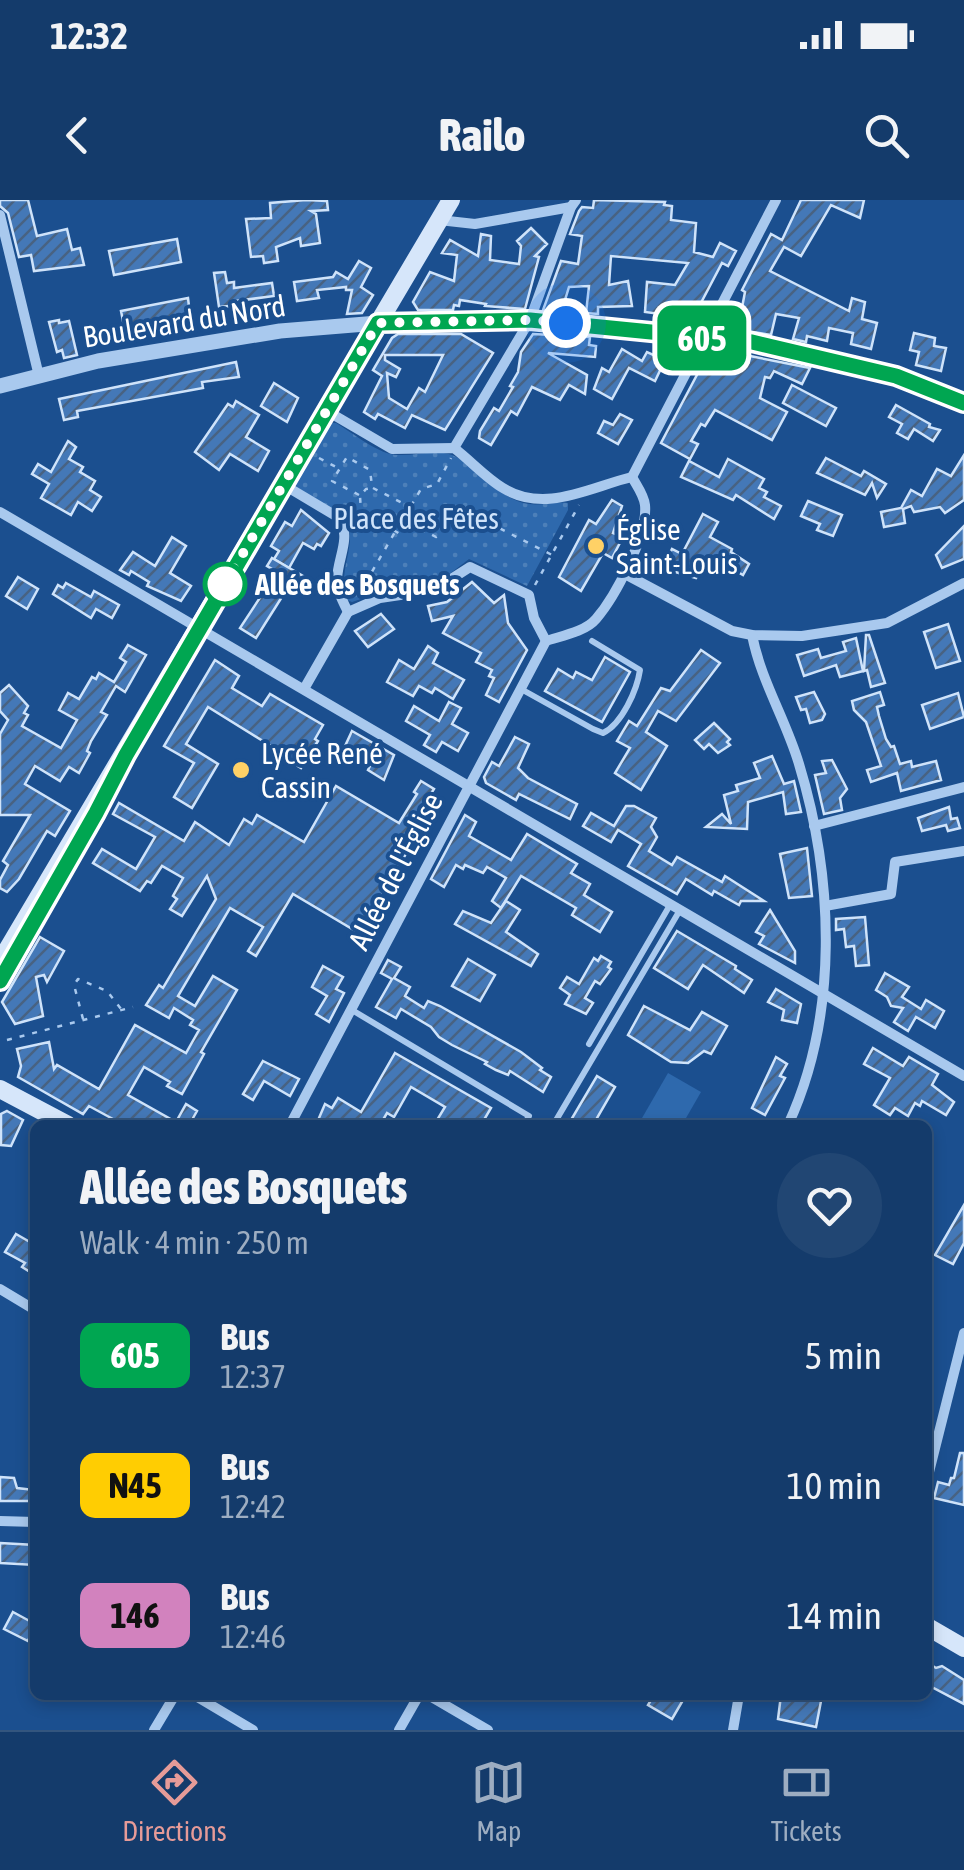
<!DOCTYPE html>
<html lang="en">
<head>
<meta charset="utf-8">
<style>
	:root { --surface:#143b6b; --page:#214673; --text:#f1f3f6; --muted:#9dadc1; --line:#33557e; --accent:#e69b98 }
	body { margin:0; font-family:"Asap Condensed",sans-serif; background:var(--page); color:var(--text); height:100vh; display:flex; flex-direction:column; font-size:38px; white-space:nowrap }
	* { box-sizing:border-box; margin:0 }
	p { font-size:32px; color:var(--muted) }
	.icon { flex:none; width:55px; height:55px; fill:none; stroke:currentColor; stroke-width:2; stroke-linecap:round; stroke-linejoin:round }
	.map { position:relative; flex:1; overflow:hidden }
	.drawer { position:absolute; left:30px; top:920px; width:902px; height:580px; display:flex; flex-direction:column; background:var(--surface); border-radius:15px; box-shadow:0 5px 15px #0003,0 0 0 2px var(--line) }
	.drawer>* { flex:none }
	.badge { padding:0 20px; border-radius:15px; font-size:35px; line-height:65px }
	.you { position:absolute; width:50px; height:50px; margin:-25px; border:8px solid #fff; border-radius:50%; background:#1a73e8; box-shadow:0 0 0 15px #1a73e833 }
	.map>.badge { position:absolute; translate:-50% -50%; box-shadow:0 0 0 5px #fff }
	.round { display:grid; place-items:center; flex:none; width:105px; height:105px; border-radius:52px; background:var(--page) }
	.headline { display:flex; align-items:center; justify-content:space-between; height:170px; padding:0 50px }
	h1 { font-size:48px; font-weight:800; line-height:75px }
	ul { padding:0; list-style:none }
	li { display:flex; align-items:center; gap:30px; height:130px; padding:0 50px }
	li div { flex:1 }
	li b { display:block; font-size:38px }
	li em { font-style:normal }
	li .badge { min-width:110px; font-weight:700; text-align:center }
	.status { display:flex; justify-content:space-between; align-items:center; height:70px; padding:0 50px; background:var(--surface); direction:ltr }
	.status svg { height:28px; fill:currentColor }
	header { display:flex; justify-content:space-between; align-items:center; height:130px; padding:0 50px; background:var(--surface); font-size:45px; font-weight:800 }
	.tab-bar { display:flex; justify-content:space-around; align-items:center; height:140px; border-top:2px solid var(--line); background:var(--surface); font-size:28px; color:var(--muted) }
	.tab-bar a { display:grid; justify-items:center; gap:5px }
	.tab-bar .selected { color:var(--accent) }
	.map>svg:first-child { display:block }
	.grass { fill:#2e69ad }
	.park { fill:url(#park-dots) }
	.building { fill:url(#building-hatch); stroke:#cfe3fa; stroke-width:2.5; fill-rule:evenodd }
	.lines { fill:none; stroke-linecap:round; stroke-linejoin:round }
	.path { stroke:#a9c9ee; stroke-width:2.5; stroke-dasharray:5 8; stroke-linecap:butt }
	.service { stroke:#a9c9ee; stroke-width:6 }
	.minor { stroke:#a9c9ee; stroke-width:10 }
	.tertiary { stroke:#a9c9ee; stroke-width:15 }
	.secondary { stroke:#d6e6fa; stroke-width:18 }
	.line-casing { stroke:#fff; stroke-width:22 }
	.line { stroke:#00a651; stroke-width:15 }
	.walk { stroke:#fff; stroke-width:10; stroke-dasharray:0 18 }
	.poi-dot { fill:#ffd166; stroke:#1b4f8f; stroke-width:4 }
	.stop-dot { fill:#fff; stroke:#00a651; stroke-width:5 }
	.labels { text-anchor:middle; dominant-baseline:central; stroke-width:8; stroke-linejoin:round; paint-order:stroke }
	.street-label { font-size:30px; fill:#fff; stroke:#1b4f8f }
	.park-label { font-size:30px; fill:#cfe3fa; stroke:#1b4f8f }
	.poi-label { font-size:30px; fill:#fff; stroke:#1b4f8f; text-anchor:start }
	.stop-label { font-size:30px; font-weight:bold; fill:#fff; stroke:#1b4f8f; text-anchor:start }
</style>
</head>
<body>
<div class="status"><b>12:32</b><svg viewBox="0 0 49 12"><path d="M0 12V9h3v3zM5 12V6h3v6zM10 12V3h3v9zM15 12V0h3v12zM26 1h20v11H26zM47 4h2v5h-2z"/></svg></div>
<header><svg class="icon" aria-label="back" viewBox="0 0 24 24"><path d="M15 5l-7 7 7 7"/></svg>Railo<svg class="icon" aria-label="search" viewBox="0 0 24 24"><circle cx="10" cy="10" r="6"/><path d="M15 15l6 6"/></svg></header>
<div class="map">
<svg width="964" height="1530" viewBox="0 0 964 1530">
	<defs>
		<pattern id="park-dots" width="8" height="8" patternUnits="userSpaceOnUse" patternTransform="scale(2.5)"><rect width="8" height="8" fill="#2e69ad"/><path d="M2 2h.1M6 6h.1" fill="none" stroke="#4d80b9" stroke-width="1.8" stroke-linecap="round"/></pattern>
		<pattern id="building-hatch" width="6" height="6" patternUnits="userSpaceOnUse" patternTransform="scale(2.5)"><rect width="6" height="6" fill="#4478b7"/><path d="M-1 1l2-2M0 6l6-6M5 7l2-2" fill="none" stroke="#486282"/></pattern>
	</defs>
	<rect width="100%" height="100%" fill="#1b4f8f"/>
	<polygon class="grass" points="668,873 701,892 682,925 638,925"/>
	<path class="park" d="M331,223H336C353,233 379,255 398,255C416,256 433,249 452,255C481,267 496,299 529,304C542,306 555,301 568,303V310L527,386L469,359L439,382L388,390L352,402L347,400C337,369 356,351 348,322L297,287L295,283Z"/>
	<g class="building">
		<polygon points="0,0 28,0 37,36 67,29 72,50 80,48 84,65 34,71 31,55 19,57 8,13 0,6"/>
		<polygon points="306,0 327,1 328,10 311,11 316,14 320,43 301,46 300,38 276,47 278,61 264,63 263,56 251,57 246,19 271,18 270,3"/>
		<polygon points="594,0 665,2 664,5 672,6 671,20 696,23 694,52 713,57 720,43 736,51 728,66 722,63 694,116 690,118 645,112 647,82 675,85 688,63 611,56 609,85 628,81 632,106 598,107 598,114 586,113 589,86 569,87 565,100 580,112 543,110 561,61 578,64 582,36 570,34 579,11 582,7 593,8"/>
		<polygon points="801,0 864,0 860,18 831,5 801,56 784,47 770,71 849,111 852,98 865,102 862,119 877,123 871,149 851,144 853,133 829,128 827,141 807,136 806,142 793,139 799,118 776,114 771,135 727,128 724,123 728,116 740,118 745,92 742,90 771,34 782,40"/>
		<polygon points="531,28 547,44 535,56 539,57 525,109 485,106 486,104 460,100 459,106 454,105 453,110 418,110 413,102 430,72 454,81 457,55 442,53 450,40 478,56 481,34 491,36 490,60 519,64 521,46 517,41"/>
		<polygon points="177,39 181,62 114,75 109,51"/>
		<polygon points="359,61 371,68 361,87 373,95 362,113 347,114 352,90 346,90 346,87 317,90 319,98 297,101 294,82 333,77 336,72 348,79"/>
		<polygon points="225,72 227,83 234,82 234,88 272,83 274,96 236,101 232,109 229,106 219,107 214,73"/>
		<polygon points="188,98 191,123 121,138 118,127 124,126 121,111"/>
		<polygon points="59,120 59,123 69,121 77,155 64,158 62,150 57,152 49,122"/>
		<polygon points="914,133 935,138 934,146 946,148 941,171 916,165 919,152 910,150"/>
		<path d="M398,134H461L493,153L445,230L412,215L405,228L378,214L375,219L364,212L382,176L373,170L392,138ZM385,155H443L425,192L419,188L407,209L389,198L387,173L396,177L400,169L385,160Z"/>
		<polygon points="533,134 590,137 589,145 596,146 595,157 548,153 587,175 585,194 569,185 560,200 532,187 517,215 511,211 491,245 479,238 480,231 494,208 499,211 513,187 510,186 518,172 521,152"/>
		<polygon points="622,149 642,161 647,152 665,160 655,181 629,168 612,199 594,189 602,168 609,172"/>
		<polygon points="718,151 744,166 750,156 810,168 802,184 774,171 770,178 765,177 760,198 787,212 772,240 715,210 705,226 701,224 691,241 698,244 690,259 661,243 708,154"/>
		<polygon points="236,162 239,177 202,182 203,188 77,211 78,217 64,220 59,199"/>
		<polygon points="274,183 298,198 287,222 261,206"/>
		<polygon points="792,185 836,208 826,226 783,203"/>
		<polygon points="236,201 259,215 246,237 269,251 258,271 230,254 219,270 195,252 228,204 233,207"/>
		<polygon points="896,205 930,224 929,227 940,230 933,241 914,229 908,239 897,233 902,224 889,217"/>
		<polygon points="620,214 632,220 618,244 598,233 604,221 613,225"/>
		<polygon points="68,241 76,247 69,259 83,267 80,272 95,281 90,290 101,297 92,311 78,302 71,315 41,298 49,284 32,274 38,264 51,272"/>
		<polygon points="964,255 964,300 945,313 940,307 914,312 911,306 903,309 905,323 884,327 881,312 901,308 911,290 922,296 937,269 951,276"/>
		<polygon points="826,258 861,276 864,271 886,284 877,298 872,283 865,295 817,273"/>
		<polygon points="728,259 764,279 759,288 767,292 764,297 781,306 774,319 736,295 733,300 681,277 689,261 719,277"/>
		<polygon points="612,300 622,306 613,333 623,337 612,358 603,353 581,391 559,377 589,320 596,324"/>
		<polygon points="808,301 842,315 833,336 817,330 820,324 801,316"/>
		<polygon points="301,310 329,333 321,346 317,344 314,349 303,343 289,368 274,359 279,351 271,346 285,322 292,326"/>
		<polygon points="703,314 718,322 710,337 732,349 731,352 749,364 743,375 710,356 696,378 675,372 666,361 672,349 682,354"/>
		<polygon points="964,326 964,359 942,368 936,355"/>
		<polygon points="172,337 186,346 170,373 191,386 181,401 147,386 149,382 131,371 129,375 120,370 133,352 155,366"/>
		<polygon points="272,358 303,376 298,385 292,381 256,438 240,428 277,372 267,366"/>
		<polygon points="18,377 38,389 27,409 6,396"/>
		<polygon points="472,382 494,403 504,395 508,423 527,450 499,502 486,495 494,478 489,476 492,470 476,462 481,453 443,433 453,416 432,421 428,406 447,402"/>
		<polygon points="66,383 91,397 94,391 119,405 112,418 96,409 91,418 53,394 58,385 63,388"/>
		<polygon points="381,414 394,429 368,447 355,431"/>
		<polygon points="948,424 960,461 936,468 924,432"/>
		<polygon points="866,435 869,435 885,483 871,487 867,470 864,471"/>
		<polygon points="856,438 863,471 840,477 836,465 804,476 797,455 818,449 821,458 846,451 843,442"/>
		<polygon points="128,445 146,455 125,492 116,486 101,512 107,515 91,541 87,551 90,553 79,573 69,567 60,581 35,566 25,584 70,611 55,636 47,631 19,679 7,692 0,688 0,680 8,665 3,661 30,615 0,615 0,534 8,520 0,511 0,493 9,485 28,506 24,513 28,515 22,526 61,548 77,520 59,510 68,493 79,499 92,477 96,479 99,473 114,482 126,462 120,458"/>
		<polygon points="428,446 438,453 433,463 464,480 453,499 435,488 432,493 419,486 413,496 387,482 399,460 414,469"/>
		<polygon points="701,450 720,463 676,521 658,511 646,532 667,546 641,590 615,573 630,548 617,541 629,521 637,526 661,488 670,491"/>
		<polygon points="605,457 630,472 602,522 545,491 558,469 573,478 576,472 592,480"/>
		<polygon points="215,460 239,476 232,488 262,506 270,494 323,525 315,539 318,541 301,568 270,549 271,546 208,507 186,544 218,564 192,608 174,597 194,563 164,546"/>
		<polygon points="814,492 825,514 822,520 810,523 806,509 801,510 796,497"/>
		<polygon points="880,492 884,505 877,507 879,516 886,539 891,547 894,546 900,564 911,561 912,567 936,561 941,580 901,591 897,573 871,582 867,570 881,566 866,522 854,510 852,501"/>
		<polygon points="958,493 964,517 930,529 922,505"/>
		<polygon points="449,502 461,508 452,524 468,533 458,551 442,542 436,552 424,545 430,535 406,521 414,506 439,521"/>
		<polygon points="714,523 730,539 727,542 730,545 718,553 709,544 704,549 695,540"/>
		<polygon points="352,531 394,555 384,580 368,570 371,564 354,554 348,564 339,559"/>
		<polygon points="515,537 529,544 518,568 528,578 577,604 570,619 519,594 516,600 486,583 484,577 492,562 499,566"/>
		<polygon points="772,556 784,584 794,581 801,612 786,614 783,592 748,602 747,629 706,627 722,614 731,624 724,595 738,591 736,585 760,578 754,563"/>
		<polygon points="832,560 847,589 840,598 842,610 824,614 815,575 826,573 822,561"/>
		<polygon points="421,581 434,589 418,615 426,620 359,733 293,694 256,756 248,751 263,727 230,708 178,796 195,806 213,776 237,790 201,852 204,854 182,894 167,886 170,882 144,867 128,895 176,922 186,904 197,911 189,925 124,925 89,906 83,914 18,877 21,866 17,849 49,842 54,869 57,865 99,889 135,825 186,853 199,830 190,825 193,820 174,808 169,818 146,805 159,785 163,788 216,699 207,676 182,716 170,709 177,699 173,696 183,678 162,666 151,683 147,681 140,691 93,663 102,649 136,669 155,637 113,614 119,603 184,641 195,622 229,645 244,619 252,624 257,615 304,642 336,586 399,623 417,594 414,592"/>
		<polygon points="626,606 634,606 656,618 651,627 657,637 649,651 672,665 677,657 722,682 725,676 764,701 741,701 739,705 714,691 712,695 686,679 677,694 628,666 641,644 618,630 611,642 583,626 591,613 614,626"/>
		<polygon points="949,607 951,619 957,618 960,628 948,631 946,625 922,631 918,618"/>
		<polygon points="465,615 476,622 469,636 511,660 527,634 577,664 571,673 590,684 584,695 612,712 600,732 572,715 576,708 521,676 501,708 492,701 506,678 487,667 483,673 465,665 463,669 456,665 444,687 431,679"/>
		<polygon points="807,648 812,696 789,698 780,654"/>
		<polygon points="506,701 520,710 506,732 538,754 531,766 455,724 463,711 491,723"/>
		<polygon points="770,710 795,751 795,763 759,744 764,736 756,732"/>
		<polygon points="865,717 869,765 856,766 854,746 846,747 844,729 836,730 836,719"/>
		<polygon points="677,731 736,766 735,769 752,780 744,793 703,765 688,789 654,768"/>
		<polygon points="40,737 64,751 47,782 44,775 36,777 43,816 15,824 2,802"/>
		<polygon points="601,756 611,762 608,767 611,769 600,784 595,781 585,798 593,803 586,814 565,804 570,795 560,788 567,777 579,784 594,758 598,761"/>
		<polygon points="468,759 495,775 480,801 452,786"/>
		<polygon points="388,760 401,767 394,778 410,787 405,796 424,808 428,801 440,806 521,852 542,868 540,870 551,877 543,892 510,871 508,875 496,870 485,864 487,862 452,845 439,837 431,827 401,809 396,818 376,807 392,779 381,773"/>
		<polygon points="323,766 343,777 336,789 344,793 329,822 316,814 327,796 312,787"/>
		<polygon points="885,773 909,787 902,797 921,809 926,800 944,811 935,828 916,817 908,831 894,822 903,808 891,806 887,797 876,790"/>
		<polygon points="776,789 801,804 797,823 782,820 784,810 768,802"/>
		<polygon points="644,806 690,830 702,812 727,826 711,854 704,851 688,863 671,862 628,835"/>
		<polygon points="873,848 903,866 909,857 938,874 932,885 954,902 946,915 922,901 920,906 915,903 908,916 895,908 890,915 874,905 890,878 864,864"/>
		<polygon points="395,853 491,908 481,925 434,925 445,907 411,887 394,917 387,913 380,925 316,925 325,904 332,908 338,898 361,912"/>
		<polygon points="776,857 787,864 780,876 785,878 765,915 752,908"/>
		<polygon points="263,861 299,879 290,896 264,881 253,900 243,894"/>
		<polygon points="597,876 615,887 593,925 568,925"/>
		<polygon points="7,911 23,920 11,946 1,945 1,914"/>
		<polygon points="964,1005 964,1043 953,1064 935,1055"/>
		<polygon points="16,1034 35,1045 35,1075 22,1067 25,1063 5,1052"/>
		<polygon points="960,1253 964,1253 964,1305 934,1298 938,1282 949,1285 951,1278 954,1278"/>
		<polygon points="0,1277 14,1278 17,1288 35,1290 35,1301 0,1301"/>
		<polygon points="0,1343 35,1345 35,1365 0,1363"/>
		<polygon points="13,1412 35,1424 28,1441 4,1429"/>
		<polygon points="928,1463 936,1468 942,1466 964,1480 964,1504 928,1485"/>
		<polygon points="654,1495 686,1495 672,1519 648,1505"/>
		<polygon points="781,1495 822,1496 816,1527 778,1519"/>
	</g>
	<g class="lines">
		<g class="path">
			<polyline points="319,258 338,268"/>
			<polygon points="373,288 410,307 414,314 402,335 361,312 360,296 366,289"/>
			<polyline points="359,295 332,281 347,257 370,270 372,286"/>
			<polyline points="411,306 421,289 437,284 451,258"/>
			<polyline points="409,323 436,337 456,306 552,355"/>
			<polyline points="535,385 579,305"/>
			<polyline points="359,394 395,332"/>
			<polyline points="83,819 74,785 78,779 107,791 121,809"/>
			<polyline points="7,840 133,807"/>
		</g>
		<g class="service">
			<path d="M521,489L593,529L603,533C622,524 637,490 640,470L592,441"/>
			<polyline points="352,810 529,916 524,925"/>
			<polyline points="589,844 670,705"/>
			<polyline points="555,922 680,710"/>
		</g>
		<g class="minor">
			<polyline points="0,15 39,176"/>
			<polyline points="439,20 475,24 571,7"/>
			<path d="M327,211L392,249L454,248C471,261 486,278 503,288C545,314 590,287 632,277"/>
			<polyline points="454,248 530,120 571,7 576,0"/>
			<polyline points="632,277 776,0"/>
			<path d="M284,285L341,319C350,341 338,357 337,379C337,391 343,402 348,412"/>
			<polyline points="0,312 964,876"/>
			<polyline points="623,373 732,431 752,435 802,436 887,423 964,383"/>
			<polyline points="348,412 380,398 434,390 470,367 529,395 534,418 546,441"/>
			<path d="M752,435C761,481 786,520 799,564C834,679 839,815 788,925"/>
			<polyline points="304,489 348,412"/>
			<polyline points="814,626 964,587"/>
			<polyline points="825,706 891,694 895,662 964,651"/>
			<path d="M290,925L546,441C561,436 585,432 596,419C615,397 648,335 645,305C644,295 637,286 632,277"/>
			<polyline points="0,1089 35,1110"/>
			<polyline points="928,1276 964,1133"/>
			<polyline points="0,1321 35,1322"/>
			<polyline points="194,1495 253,1530"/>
			<polyline points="428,1495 488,1530"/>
			<polyline points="154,1530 175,1495"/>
			<polyline points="399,1530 419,1495"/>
			<polyline points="733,1530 739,1495"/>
		</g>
		<polyline class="tertiary" points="0,186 98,161 280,131 378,123 530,120 752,142 896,176 964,203"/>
		<g class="secondary">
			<polyline points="0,762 451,0"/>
			<polyline points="0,889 68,925"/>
			<polyline points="928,1427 964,1448"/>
		</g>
	</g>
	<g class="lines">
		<defs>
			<polyline id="line" points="0,781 96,613 126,555 378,123 530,120 752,142 896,176 964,203"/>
		</defs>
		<use href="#line" class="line-casing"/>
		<use href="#line" class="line"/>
		<polyline class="walk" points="225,384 378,123 530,120 566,123"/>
	</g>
	<g class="poi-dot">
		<circle cx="596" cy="346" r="10"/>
		<circle cx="241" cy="570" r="10"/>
	</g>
	<circle class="stop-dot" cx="225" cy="384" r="20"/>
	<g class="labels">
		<g class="street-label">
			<text transform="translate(184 121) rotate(-9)">Boulevard du Nord</text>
			<text transform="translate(395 671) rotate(-63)">Allée de l'Église</text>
		</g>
		<g class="park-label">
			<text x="416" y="318">Place des Fêtes</text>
		</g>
		<g class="poi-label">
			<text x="616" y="329">Église<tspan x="616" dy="34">Saint-Louis</tspan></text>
			<text x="261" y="553">Lycée René<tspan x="261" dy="34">Cassin</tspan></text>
		</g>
		<g class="stop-label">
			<text x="255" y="384">Allée des Bosquets</text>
		</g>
	</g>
</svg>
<div class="you" style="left:566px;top:123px"></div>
<b class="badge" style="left:702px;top:138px;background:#00a651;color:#fff">605</b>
<section class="drawer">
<div class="headline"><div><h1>Allée des Bosquets</h1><p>Walk · 4 min · 250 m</p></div><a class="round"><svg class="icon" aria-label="heart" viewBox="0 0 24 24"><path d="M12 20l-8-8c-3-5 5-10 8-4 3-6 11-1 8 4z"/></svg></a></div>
<ul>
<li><span class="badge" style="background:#00a651;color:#fff">605</span><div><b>Bus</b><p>12:37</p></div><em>5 min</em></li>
<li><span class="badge" style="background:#ffcd02;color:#111">N45</span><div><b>Bus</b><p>12:42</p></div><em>10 min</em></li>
<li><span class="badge" style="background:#d282be;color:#111">146</span><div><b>Bus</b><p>12:46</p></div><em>14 min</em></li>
</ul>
</section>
</div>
<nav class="tab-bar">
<a class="selected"><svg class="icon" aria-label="directions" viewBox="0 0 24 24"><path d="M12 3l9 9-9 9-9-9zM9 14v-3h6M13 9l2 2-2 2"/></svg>Directions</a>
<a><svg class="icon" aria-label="map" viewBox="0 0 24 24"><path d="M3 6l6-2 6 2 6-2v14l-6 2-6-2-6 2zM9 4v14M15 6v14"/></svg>Map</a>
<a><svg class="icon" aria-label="tickets" viewBox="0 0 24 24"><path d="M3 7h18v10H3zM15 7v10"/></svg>Tickets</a>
</nav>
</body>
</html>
